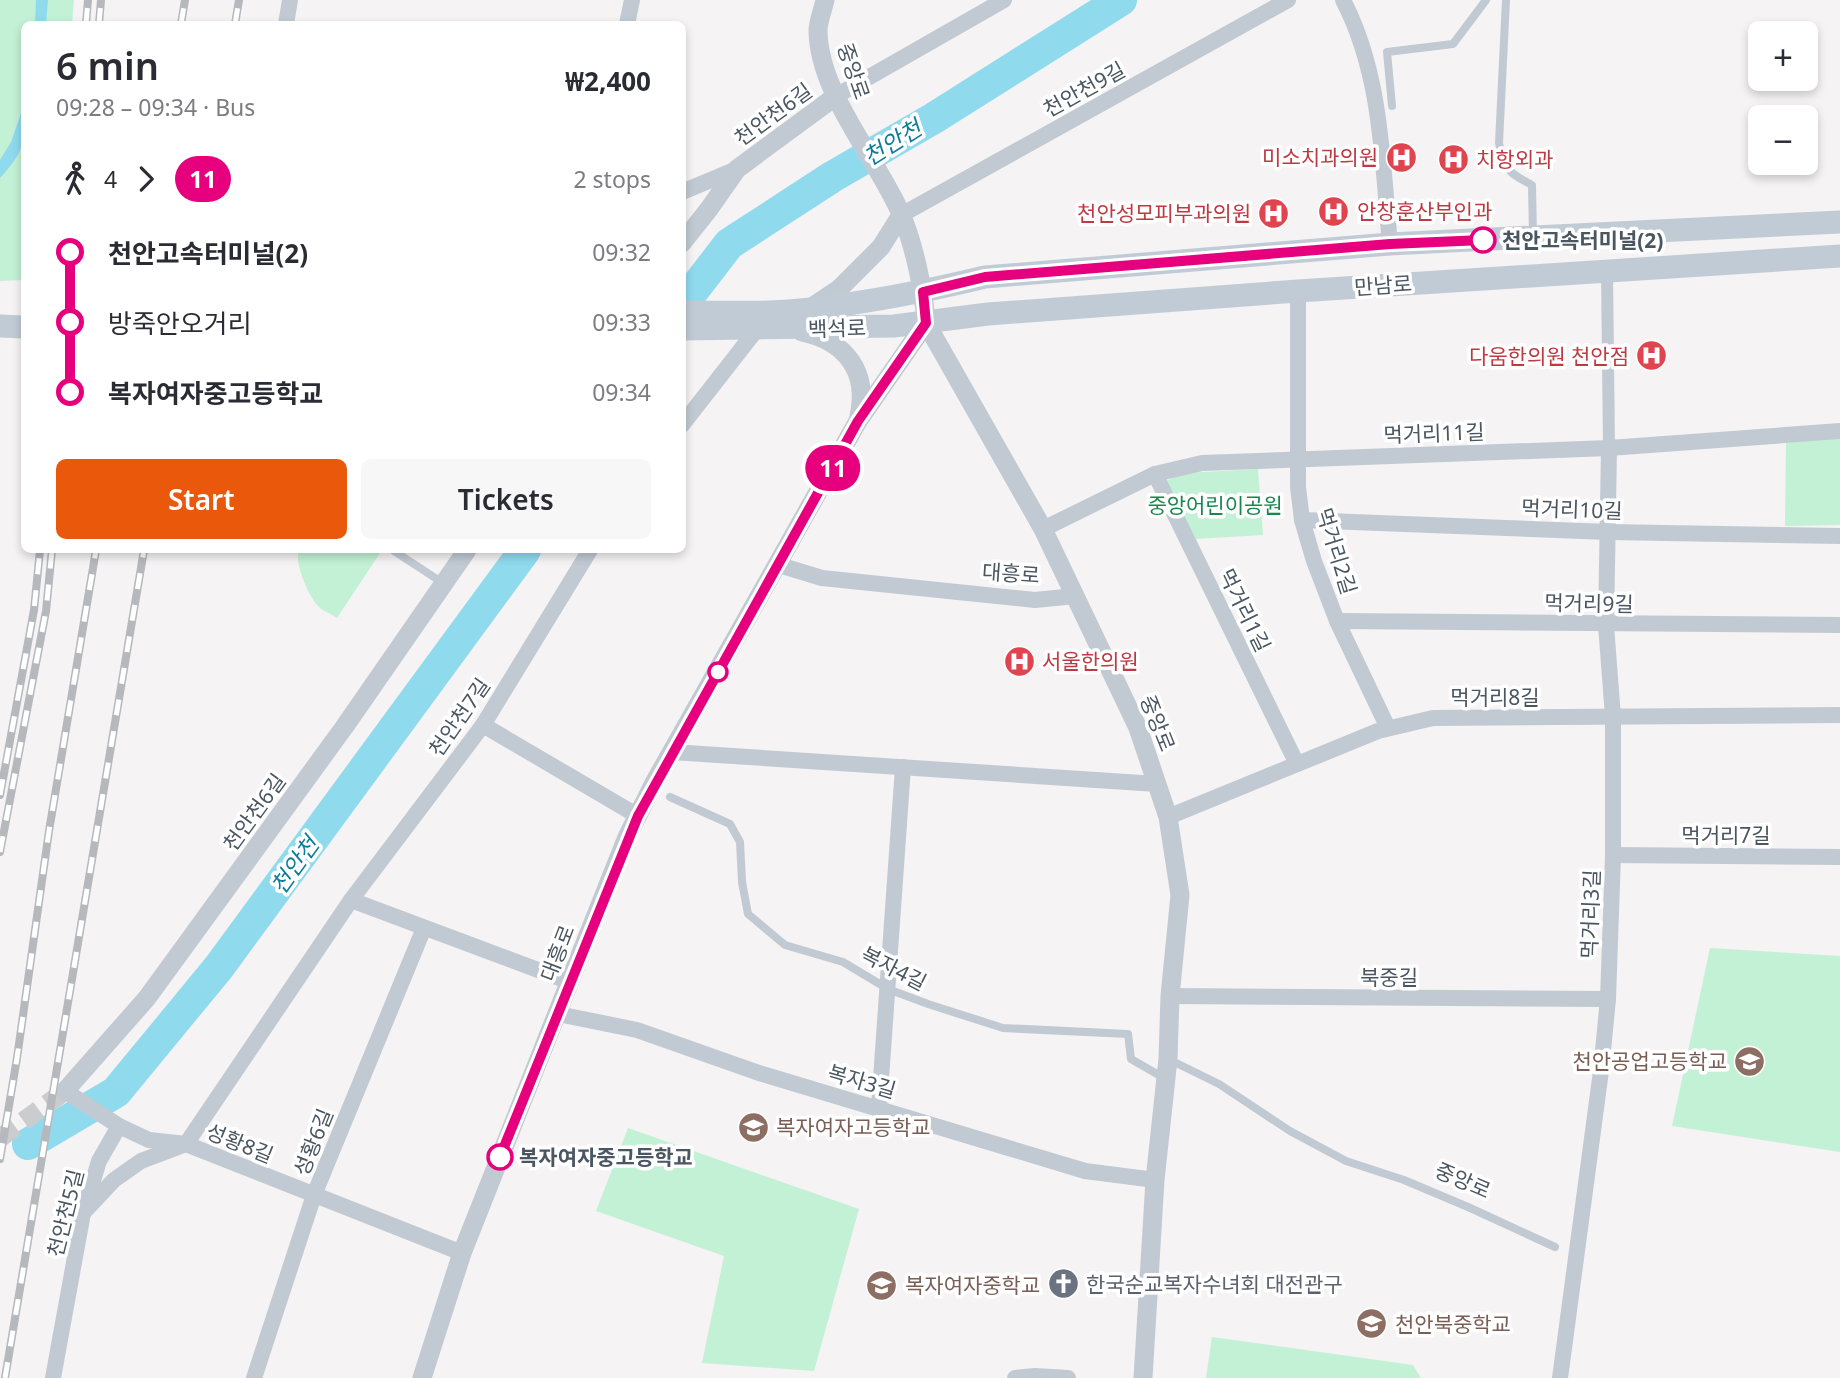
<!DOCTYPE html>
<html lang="en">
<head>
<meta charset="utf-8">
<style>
	:root { --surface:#fff; --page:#f7f7f7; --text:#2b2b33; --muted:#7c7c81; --accent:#ea580c }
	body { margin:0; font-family:"Noto Sans","Noto Sans KR",sans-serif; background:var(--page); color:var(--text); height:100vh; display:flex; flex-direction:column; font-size:26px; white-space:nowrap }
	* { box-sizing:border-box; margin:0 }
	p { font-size:23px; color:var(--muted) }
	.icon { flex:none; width:38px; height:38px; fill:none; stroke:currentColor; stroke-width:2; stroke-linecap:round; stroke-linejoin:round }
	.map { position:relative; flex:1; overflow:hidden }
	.details { position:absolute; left:21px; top:21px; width:665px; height:532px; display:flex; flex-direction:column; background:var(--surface); border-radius:10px; box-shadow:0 4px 10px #0003 }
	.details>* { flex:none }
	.badge { padding:0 14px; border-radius:23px; font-size:24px; line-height:46px }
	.fabs { position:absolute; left:1748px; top:21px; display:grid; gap:14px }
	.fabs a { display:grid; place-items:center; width:70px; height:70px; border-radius:10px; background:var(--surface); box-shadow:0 4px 10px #0003; font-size:35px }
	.map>.badge { position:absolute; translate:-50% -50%; box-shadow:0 0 0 4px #fff }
	.legs { display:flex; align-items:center; gap:10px; height:77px; padding:0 35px; font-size:23px }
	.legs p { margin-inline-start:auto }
	.head { display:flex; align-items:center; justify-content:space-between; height:119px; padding:0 35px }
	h1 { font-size:38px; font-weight:600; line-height:52px }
	.button { display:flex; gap:14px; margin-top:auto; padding:14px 35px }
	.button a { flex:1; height:80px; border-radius:10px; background:var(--accent); color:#fff; font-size:28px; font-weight:600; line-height:80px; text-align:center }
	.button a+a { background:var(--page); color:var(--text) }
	ul { padding:0 35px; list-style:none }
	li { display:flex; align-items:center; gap:24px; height:70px; font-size:26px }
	li i { display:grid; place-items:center; width:10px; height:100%; margin:0 9px; background:currentColor }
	li i::after { content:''; width:18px; height:18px; margin:-9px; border:5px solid; border-radius:50%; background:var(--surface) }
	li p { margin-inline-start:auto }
	li:first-child i { background:linear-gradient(#0000 50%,currentColor 0) }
	li:last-child i { background:linear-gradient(currentColor 50%,#0000 0) }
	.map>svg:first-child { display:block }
	.green { fill:#c3f1d5 }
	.water { fill:#90daee }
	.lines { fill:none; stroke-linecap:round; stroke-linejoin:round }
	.river { stroke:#90daee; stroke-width:32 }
	.tertiary-tunnel { stroke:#caccce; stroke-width:19; stroke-dasharray:19 10; stroke-linecap:butt }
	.service { stroke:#c1cad2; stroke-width:8 }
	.pedestrian { stroke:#c1cad2; stroke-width:12 }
	.minor { stroke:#c1cad2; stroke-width:16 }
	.tertiary { stroke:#c1cad2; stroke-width:19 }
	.secondary { stroke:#c1cbd6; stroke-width:23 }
	.rail-casing { stroke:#b5b8bd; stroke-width:8 }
	.rail { stroke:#fff; stroke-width:5; stroke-dasharray:16; stroke-linecap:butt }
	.line-1-casing { stroke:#fff; stroke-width:16 }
	.line-1 { stroke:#e6007e; stroke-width:10 }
	.stop-1-dot { fill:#fff; stroke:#e6007e; stroke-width:3.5 }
	.labels { text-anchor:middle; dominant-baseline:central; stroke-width:7; stroke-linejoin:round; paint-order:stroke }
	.street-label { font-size:21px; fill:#4a5661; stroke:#fff }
	.health-label { font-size:21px; fill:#be3a42; stroke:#fff; text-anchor:end }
	.stop-label { font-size:21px; font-weight:bold; fill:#4a5661; stroke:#fff; text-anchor:start }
	.park-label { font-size:21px; fill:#17864f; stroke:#fff }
	.education-label { font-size:21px; fill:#785e54; stroke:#fff; text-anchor:start }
	.worship-label { font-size:21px; fill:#5b616d; stroke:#fff; text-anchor:start }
	.water-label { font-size:23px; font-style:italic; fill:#0c7c9b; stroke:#fff }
</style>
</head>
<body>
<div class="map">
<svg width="1840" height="1378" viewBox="0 0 1840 1378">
	<rect width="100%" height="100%" fill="#f5f3f3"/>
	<g class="green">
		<polygon points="0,0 74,0 72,24 24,24 24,280 0,281"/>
		<polygon points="1840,438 1840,525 1785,526 1786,443"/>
		<polygon points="1258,469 1263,535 1195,539 1166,481 1184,473"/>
		<path d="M299,550H382L337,618C332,614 322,611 318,606C308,595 294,563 299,550Z"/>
		<polygon points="1710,948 1840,956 1840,1152 1672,1126"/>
		<polygon points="628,1128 859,1209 814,1371 702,1363 724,1256 596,1211"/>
		<polygon points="1212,1337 1413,1365 1421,1378 1206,1378"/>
	</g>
	<g class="water">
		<polygon points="36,0 48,0 46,24 35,24"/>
		<path d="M24,105C25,141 26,150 0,178V160L11,142Z"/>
	</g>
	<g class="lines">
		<g class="river">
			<polyline points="682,305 729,244 832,177 934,118 1121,0"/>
			<polyline points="28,1144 116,1092 219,967 525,550"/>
		</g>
		<polyline class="tertiary-tunnel" points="0,1138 65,1091"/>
		<g class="service">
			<path d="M1506,0L1499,143C1504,170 1509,173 1532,185L1533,236"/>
			<polyline points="1392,106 1387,52 1453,44 1486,0"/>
			<polyline points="394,551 443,583"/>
			<polyline points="670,797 730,824 740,842 742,882 748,914 785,945 843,962 888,989 928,1004 1003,1028 1128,1034 1131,1059 1164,1078"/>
			<polyline points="1168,1059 1219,1084 1290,1131 1346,1161 1404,1180 1468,1207 1555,1247"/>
		</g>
		<polyline class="pedestrian" points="1607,271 1609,448"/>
		<g class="minor">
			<path d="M1343,0C1382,75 1382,161 1390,244"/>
			<polyline points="286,24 290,0"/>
			<polyline points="627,24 632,0"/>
			<polyline points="836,96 1004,0"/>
			<polyline points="682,192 737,169"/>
			<polyline points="901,215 1288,0"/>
			<polyline points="1298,291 1298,487 1302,520 1314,561 1337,621 1388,728"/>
			<polyline points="682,425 757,329"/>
			<polyline points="1155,474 1297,764"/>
			<polyline points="1302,520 1608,532 1840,536"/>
			<polyline points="1043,529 1155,474 1202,463 1609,448 1840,431"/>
			<polyline points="779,565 822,578 1035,600 1075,596"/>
			<polyline points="1337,621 1840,625"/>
			<polyline points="483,725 638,816"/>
			<polyline points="672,752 1157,784"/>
			<polyline points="1168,817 1378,731 1433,718 1840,715"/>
			<polyline points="1613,855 1840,857"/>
			<polyline points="351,900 570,982"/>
			<polyline points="1170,996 1608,999"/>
			<polyline points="558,1014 637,1030 759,1073 1085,1171 1155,1180"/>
			<polyline points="879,1107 903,767"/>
			<polyline points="119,1126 149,1140 186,1144 462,1253"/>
			<polyline points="83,1213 114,1180 141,1161 186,1144 351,900 483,725 590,550"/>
			<polyline points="53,1378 83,1213 99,1161 119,1126 65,1091"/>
			<polyline points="254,1378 314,1195 424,928"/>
			<polyline points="1015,1378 1035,1376 1068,1378"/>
			<polyline points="1560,1378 1601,1071 1608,999 1613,855 1613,717 1606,625 1609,448"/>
		</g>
		<g class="tertiary">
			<path d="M825,0C823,10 818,21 818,31C819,94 877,158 901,214C914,244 924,291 926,323L1043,529L1138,728L1168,817L1180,895L1170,996L1168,1059L1155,1180L1143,1378"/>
			<polyline points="682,243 709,209 737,169 836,96"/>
			<polyline points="809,309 839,289 881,247 901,215"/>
			<path d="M802,332C845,341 869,371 859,416"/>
			<polyline points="65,1091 147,998 345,726 467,550"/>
			<polyline points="422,1378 462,1253 627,837 654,783 858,421 926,323"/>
		</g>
		<g class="secondary">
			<path d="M682,312C725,312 769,314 811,309C869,302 927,291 985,277L1390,244L1840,222"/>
			<polyline points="0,326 24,327"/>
			<polyline points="682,329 894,326 988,314 1298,291 1840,256"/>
		</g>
		<defs>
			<g id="rail">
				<polyline points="86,24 88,0"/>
				<polyline points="99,24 101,0"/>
				<polyline points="181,24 185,0"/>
				<polyline points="235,24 239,0"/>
				<polyline points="0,795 34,610 40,550"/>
				<polyline points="0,852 46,611 52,550"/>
				<polyline points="0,1159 17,1058 49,831 96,550"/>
				<polyline points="5,1378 144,550"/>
			</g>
		</defs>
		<use href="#rail" class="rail-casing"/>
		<use href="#rail" class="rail"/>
	</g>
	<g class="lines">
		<defs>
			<polyline id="line-1" points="500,1157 638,816 858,421 926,323 923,292 985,277 1390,244 1483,240"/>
		</defs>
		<use href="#line-1" class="line-1-casing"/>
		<use href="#line-1" class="line-1"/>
	</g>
	<defs>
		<symbol id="hospital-disc" viewBox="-11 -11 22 22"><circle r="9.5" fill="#e0444e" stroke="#fff"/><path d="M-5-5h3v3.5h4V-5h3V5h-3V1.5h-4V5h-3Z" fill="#fff"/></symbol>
		<symbol id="school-disc" viewBox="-11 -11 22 22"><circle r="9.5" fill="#8d6e63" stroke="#fff"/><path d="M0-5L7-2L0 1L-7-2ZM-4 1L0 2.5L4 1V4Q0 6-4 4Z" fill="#fff"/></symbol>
		<symbol id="church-disc" viewBox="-11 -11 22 22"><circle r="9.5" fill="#6b7280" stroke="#fff"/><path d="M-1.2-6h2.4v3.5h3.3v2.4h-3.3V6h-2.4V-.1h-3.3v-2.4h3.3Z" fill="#fff"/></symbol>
	</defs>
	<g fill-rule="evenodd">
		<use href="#hospital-disc" x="1384" y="140" width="35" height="35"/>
		<use href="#hospital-disc" x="1436" y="142" width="35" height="35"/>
		<use href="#hospital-disc" x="1316" y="194" width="35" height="35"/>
		<use href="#hospital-disc" x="1256" y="196" width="35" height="35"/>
		<use href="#hospital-disc" x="1634" y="338" width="35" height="35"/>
		<use href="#hospital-disc" x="1002" y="644" width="35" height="35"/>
		<use href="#school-disc" x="1732" y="1044" width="35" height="35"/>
		<use href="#school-disc" x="736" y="1110" width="35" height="35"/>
		<use href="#church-disc" x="1046" y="1266" width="35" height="35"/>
		<use href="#school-disc" x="864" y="1268" width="35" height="35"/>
		<use href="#school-disc" x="1354" y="1306" width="35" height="35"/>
	</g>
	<g class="stop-1-dot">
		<circle cx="1483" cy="240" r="12"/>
		<circle cx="718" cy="672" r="9"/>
		<circle cx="500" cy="1157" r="12"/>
	</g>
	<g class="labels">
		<g class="street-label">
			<text transform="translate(854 71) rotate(71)">중앙로</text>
			<text transform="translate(1084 89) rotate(-29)">천안천9길</text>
			<text transform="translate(773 114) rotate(-36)">천안천6길</text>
			<text transform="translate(1383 285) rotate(-4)">만남로</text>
			<text transform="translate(837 328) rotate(-2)">백석로</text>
			<text transform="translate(1434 433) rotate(-2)">먹거리11길</text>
			<text transform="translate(1572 509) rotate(2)">먹거리10길</text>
			<text transform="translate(1337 551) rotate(73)">먹거리2길</text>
			<text transform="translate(1011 573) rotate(4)">대흥로</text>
			<text transform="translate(1589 603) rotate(1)">먹거리9길</text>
			<text transform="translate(1245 610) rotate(64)">먹거리1길</text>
			<text x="1495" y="697">먹거리8길</text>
			<text transform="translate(459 717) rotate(-55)">천안천7길</text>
			<text transform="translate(1158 723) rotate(68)">중앙로</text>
			<text transform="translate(254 812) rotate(-54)">천안천6길</text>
			<text x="1726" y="835">먹거리7길</text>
			<text transform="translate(1590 914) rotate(-88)">먹거리3길</text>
			<text transform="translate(557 953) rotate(-69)">대흥로</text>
			<text transform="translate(894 968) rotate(27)">복자4길</text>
			<text x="1389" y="977">북중길</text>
			<text transform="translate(862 1081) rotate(16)">복자3길</text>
			<text transform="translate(313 1142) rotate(-68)">성황6길</text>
			<text transform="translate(240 1143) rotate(22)">성황8길</text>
			<text transform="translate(1463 1180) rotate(23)">중앙로</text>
			<text transform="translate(65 1213) rotate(-76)">천안천5길</text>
		</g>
		<g class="health-label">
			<text x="1378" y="157">미소치과의원</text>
			<text x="1476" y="159" text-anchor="start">치항외과</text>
			<text x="1357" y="211" text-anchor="start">안창훈산부인과</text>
			<text x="1251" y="213">천안성모피부과의원</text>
			<text x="1629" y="356">다움한의원 천안점</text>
			<text x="1042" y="661" text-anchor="start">서울한의원</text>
		</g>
		<g class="stop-label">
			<text x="1502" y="240">천안고속터미널(2)</text>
			<text x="519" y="1157">복자여자중고등학교</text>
		</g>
		<g class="park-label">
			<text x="1215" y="505">중앙어린이공원</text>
		</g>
		<g class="education-label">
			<text x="1727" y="1061" text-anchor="end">천안공업고등학교</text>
			<text x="776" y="1127">복자여자고등학교</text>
			<text x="905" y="1285">복자여자중학교</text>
			<text x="1395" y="1324">천안북중학교</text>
		</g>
		<g class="worship-label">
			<text x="1086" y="1284">한국순교복자수녀회 대전관구</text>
		</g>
		<g class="water-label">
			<text transform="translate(892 142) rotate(-32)">천안천</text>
			<text transform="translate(294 865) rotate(-54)">천안천</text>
		</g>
	</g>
</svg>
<div class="fabs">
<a>+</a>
<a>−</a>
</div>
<b class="badge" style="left:833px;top:468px;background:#e6007e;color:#fff">11</b>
<section class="details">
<div class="head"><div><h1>6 min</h1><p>09:28 – 09:34 · Bus</p></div><b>₩2,400</b></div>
<div class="legs"><svg class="icon" aria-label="walk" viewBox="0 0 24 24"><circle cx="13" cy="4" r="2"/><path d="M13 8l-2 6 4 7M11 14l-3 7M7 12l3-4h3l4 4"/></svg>4<svg class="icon" aria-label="forward" viewBox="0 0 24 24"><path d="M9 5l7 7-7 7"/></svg><b class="badge" style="background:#e6007e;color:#fff">11</b><p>2 stops</p></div>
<ul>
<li><i style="color:#e6007e"></i><b>천안고속터미널(2)</b><p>09:32</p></li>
<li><i style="color:#e6007e"></i><span>방죽안오거리</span><p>09:33</p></li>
<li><i style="color:#e6007e"></i><b>복자여자중고등학교</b><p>09:34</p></li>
</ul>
<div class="button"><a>Start</a><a>Tickets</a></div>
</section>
</div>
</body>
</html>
